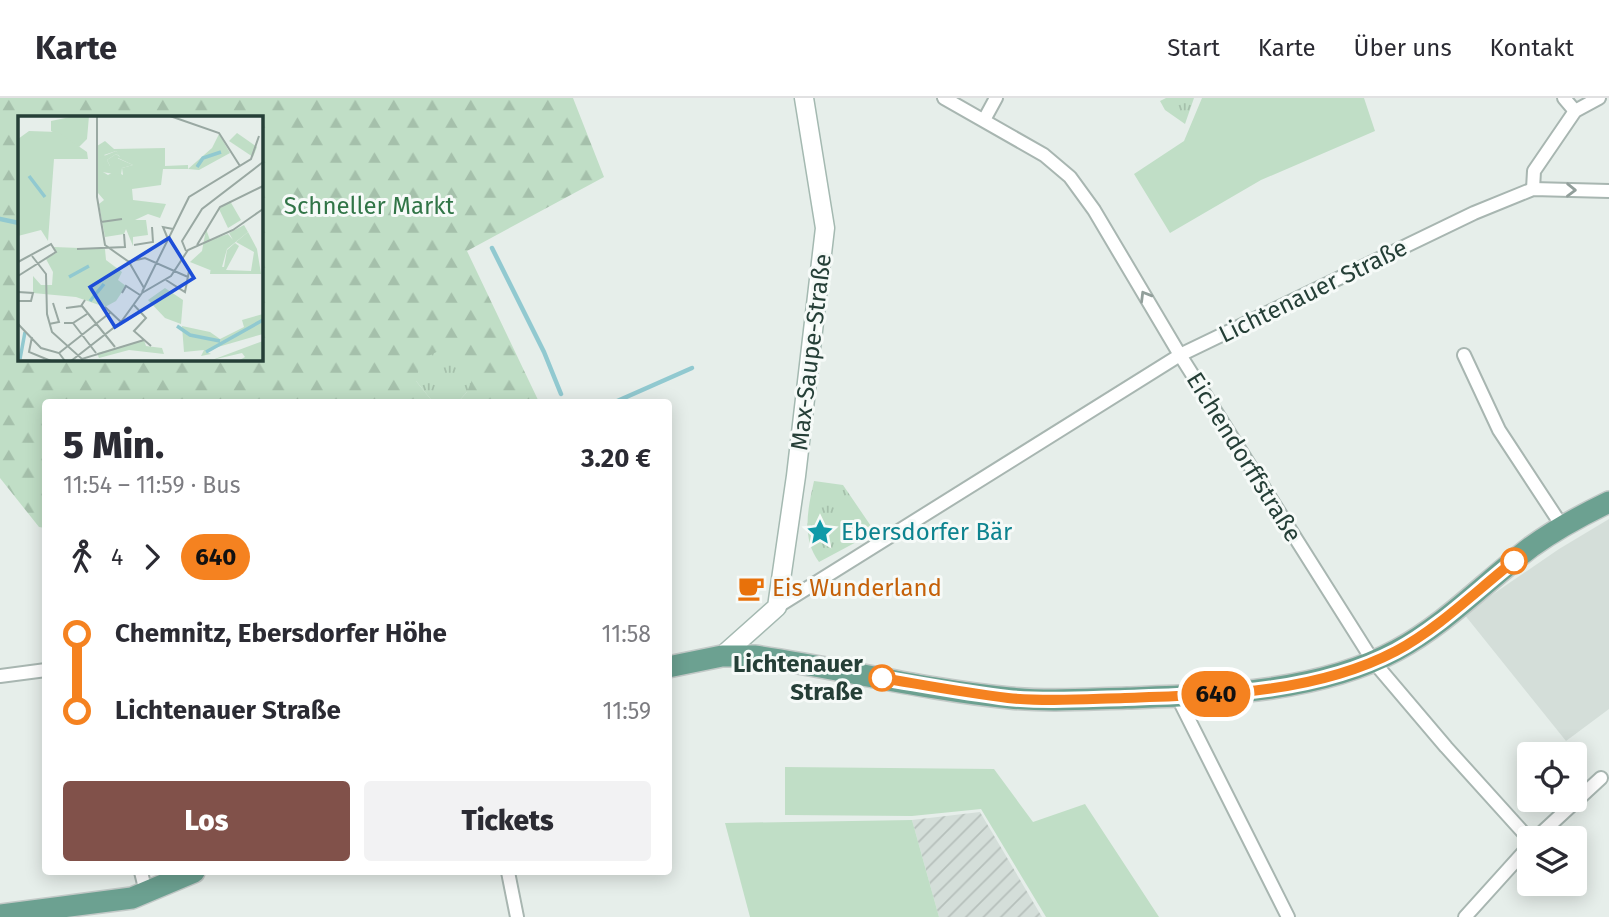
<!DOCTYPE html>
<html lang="de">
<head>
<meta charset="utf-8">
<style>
	:root { --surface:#fff; --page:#f2f2f3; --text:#2b2b33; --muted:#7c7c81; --line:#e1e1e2; --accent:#81514a }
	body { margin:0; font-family:"Fira Sans",sans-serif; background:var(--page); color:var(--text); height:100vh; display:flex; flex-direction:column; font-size:26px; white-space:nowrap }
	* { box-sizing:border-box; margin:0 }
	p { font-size:23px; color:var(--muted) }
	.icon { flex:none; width:38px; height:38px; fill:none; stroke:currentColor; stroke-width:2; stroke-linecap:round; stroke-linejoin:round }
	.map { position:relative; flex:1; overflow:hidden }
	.side { position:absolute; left:42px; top:301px; width:630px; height:476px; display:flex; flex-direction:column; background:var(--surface); border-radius:7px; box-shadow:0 4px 18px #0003 }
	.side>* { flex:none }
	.badge { padding:0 14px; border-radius:23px; font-size:24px; line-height:46px }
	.fabs { position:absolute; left:1517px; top:644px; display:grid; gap:14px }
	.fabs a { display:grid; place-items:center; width:70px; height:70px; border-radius:7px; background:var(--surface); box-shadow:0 4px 18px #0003; font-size:35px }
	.map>.badge { position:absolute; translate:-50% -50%; box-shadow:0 0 0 4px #fff }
	.legs { display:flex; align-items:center; gap:10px; height:77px; padding:0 21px; font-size:23px }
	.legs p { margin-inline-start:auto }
	.head { display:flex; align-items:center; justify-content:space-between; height:119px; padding:0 21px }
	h1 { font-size:38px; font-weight:800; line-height:52px }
	.primary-button { display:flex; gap:14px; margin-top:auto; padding:14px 21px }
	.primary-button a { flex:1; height:80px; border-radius:7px; background:var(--accent); color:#fff; font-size:28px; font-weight:800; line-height:80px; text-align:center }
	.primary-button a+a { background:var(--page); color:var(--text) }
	ul { padding:0 21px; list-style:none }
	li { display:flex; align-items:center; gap:24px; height:77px; font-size:26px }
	li i { display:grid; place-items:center; width:10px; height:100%; margin:0 9px; background:currentColor }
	li i::after { content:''; width:18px; height:18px; margin:-9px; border:5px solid; border-radius:50%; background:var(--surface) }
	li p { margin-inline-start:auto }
	li:first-child i { background:linear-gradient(#0000 50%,currentColor 0) }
	li:last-child i { background:linear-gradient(currentColor 50%,#0000 0) }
	header { display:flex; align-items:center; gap:42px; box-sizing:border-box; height:98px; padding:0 35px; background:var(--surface); border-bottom:2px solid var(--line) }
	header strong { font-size:33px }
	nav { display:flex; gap:38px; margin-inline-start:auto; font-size:24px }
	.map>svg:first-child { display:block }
	.built { fill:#d4ded9 }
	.industrial { fill:url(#industrial-furrows) }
	.green { fill:#c0dec6 }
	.forest { fill:url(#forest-firs); fill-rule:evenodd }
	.park { fill:url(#park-tufts) }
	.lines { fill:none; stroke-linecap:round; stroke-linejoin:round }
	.stream { stroke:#91c9d0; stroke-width:4.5 }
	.street-casing { stroke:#a8b6b1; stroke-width:16 }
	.secondary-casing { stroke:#a4b9b1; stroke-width:21 }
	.primary-casing { stroke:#c2c9c7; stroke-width:24 }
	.street { stroke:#fff; stroke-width:12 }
	.secondary { stroke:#fff; stroke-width:18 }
	.primary { stroke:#6ca191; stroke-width:21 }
	.oneway { stroke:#929f9b }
	.line-1-casing { stroke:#fff; stroke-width:16 }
	.line-1 { stroke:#f58220; stroke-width:10 }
	.stop-1-dot { fill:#fff; stroke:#f58220; stroke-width:3.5 }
	.labels { text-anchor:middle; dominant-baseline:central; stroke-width:6; stroke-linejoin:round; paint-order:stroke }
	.park-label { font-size:24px; fill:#317547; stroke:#f6faf8 }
	.street-label { font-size:24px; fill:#253f37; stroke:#f6faf8 }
	.culture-label { font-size:24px; fill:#0d838f; stroke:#f6faf8; text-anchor:start }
	.food-label { font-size:24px; fill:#c56008; stroke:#f6faf8; text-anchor:start }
	.stop-label { font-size:24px; font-weight:bold; fill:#253f37; stroke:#f6faf8; text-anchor:end }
	.inset-river { fill:none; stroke:#91c9d0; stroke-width:3.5 }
	.inset-road { fill:none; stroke:#99a8a2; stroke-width:2 }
	.view { fill:#1d4ed8; fill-opacity:0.15; stroke:#1d4ed8; stroke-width:3.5 }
	.inset-edge { fill:none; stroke:#253f37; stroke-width:3.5 }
</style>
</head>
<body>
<header>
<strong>Karte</strong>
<nav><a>Start</a><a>Karte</a><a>Über uns</a><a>Kontakt</a></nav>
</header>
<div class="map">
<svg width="1609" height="819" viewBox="0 0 1609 819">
	<defs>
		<pattern id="industrial-furrows" width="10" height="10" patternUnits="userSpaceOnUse" patternTransform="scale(1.75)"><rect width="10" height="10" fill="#d4ded9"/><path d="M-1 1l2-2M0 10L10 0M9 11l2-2" fill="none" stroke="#b6c0bb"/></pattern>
		<pattern id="forest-firs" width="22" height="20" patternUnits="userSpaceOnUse" patternTransform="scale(1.75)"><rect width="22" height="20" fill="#c0dec6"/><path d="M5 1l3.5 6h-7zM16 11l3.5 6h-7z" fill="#a5c0ab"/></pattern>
		<pattern id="park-tufts" width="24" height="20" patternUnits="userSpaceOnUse" patternTransform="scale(1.75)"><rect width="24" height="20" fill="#c0dec6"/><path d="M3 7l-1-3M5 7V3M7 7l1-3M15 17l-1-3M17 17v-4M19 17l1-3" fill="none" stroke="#a5c0ab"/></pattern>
	</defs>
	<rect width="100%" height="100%" fill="#e6eeea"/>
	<polygon class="built" points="1609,421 1609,611 1566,643 1464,516 1559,451"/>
	<polygon class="industrial" points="980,714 1042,819 939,819 912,722"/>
	<g class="green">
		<polygon points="1202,0 1364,0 1375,33 1261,82 1170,135 1134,76 1184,43"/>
		<polygon points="785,669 994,671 1033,724 1085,706 1159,819 1046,819 981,711 912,718 785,717"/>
		<polygon points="912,722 939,819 750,819 725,725"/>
	</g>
	<path class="forest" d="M0,0H573L604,79L467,153L539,304H458L467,294L416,283L433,304H46L45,430L39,429L0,380ZM19,19H261V261H19Z"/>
	<g class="park">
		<polygon points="1166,0 1194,0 1185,26 1165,12 1160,3"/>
		<polygon points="446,249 463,255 474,277 467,294 458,304 433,304 416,283 421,262"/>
		<path d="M814,383L843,387L875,434L819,464C801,440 808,410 814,383Z"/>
	</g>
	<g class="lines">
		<g class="stream">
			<polyline points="0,121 19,125"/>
			<polyline points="492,150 544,254 561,296"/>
			<polyline points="615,304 692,270"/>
		</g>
		<defs>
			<g id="street">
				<polyline points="944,0 1044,57 1070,79 1094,112 1180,257 1373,563 1446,649 1530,742"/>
				<polyline points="1564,0 1575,13"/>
				<polyline points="984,22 996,0"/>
				<polyline points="1533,91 1534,73 1575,13 1599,0"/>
				<polyline points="1464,257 1499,332 1562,428"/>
				<polyline points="777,509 1180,257 1474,115 1533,91 1609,93"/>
				<polyline points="0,578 46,572"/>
				<polyline points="1177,598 1288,819"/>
				<polyline points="1536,740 1601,680"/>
				<polyline points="141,774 146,794"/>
				<polyline points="508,774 517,819"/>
				<polyline points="1465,819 1530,747"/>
			</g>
			<polyline id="secondary" points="722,558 777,509 796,378 825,130 804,0"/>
			<g id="primary">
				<path d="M668,569L722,558H754C839,570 924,592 1010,600C1049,604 1088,601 1127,600C1214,597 1318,595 1397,552C1447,525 1486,483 1531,449C1556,431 1582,417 1609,404"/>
				<polyline points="0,817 132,800 194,774"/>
			</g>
		</defs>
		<use href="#street" class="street-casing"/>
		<use href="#secondary" class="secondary-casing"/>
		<use href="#primary" class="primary-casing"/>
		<use href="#street" class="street"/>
		<use href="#secondary" class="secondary"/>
		<use href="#primary" class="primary"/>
	</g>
	<defs><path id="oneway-chevron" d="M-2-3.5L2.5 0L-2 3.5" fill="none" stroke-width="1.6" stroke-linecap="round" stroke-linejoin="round" transform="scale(1.75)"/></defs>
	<g class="oneway">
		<use href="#oneway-chevron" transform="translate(1571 92) rotate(1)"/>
		<use href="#oneway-chevron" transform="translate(1145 198) rotate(-121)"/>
	</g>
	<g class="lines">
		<defs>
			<path id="line-1" d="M882,580C924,587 966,595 1008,600C1047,604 1087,601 1125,600C1215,597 1314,596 1396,553C1439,530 1476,493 1514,463"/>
		</defs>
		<use href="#line-1" class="line-1-casing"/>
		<use href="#line-1" class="line-1"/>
	</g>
	<defs>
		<symbol id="sight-bare" viewBox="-9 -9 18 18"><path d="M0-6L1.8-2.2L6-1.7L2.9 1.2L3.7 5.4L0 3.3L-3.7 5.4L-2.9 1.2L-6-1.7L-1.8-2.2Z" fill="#0f9aa8" stroke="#f6faf8" stroke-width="2.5" paint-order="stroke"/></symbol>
		<symbol id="cafe-bare" viewBox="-9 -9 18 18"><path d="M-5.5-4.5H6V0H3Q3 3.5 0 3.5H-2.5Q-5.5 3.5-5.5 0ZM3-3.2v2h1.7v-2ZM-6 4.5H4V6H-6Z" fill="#e8710a" stroke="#f6faf8" stroke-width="2.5" paint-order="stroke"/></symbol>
	</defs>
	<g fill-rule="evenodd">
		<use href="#sight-bare" x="801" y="415" width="38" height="38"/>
		<use href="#cafe-bare" x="732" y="471" width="38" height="38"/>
	</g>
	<g class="stop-1-dot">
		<circle cx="1514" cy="463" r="12"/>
		<circle cx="882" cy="580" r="12"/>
	</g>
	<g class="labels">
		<g class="park-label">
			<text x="369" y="108">Schneller Markt</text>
		</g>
		<g class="street-label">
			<text transform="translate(1313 193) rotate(-26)">Lichtenauer Straße</text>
			<text transform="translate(811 254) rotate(-83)">Max-Saupe-Straße</text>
			<text transform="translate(1244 359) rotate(58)">Eichendorffstraße</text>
		</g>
		<g class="culture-label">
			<text x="841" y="434">Ebersdorfer Bär</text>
		</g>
		<g class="food-label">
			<text x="772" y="490">Eis Wunderland</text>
		</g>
		<g class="stop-label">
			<text x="863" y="566">Lichtenauer<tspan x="863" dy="28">Straße</tspan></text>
		</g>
	</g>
	<g transform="translate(18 18)">
		<rect width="245" height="245" fill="#e6eeea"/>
		<path d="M57,0H71L69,23L61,31L33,15V5ZM87,25L96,33L147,32V50L170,49V53H145L143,69L114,73L115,84L148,88L142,102L130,98L117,104H128L130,119L115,121V130L108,113L106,118L87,121L81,88L86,84L80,77L79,30ZM98,35L102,41L98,38L89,44L92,50H98L100,42L115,49L104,52L105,59L97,55L90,59L85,56L89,41L86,39ZM212,85L223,104L210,112L201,93ZM226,109L230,116L209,133L204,151L192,154L172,146L184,135L188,113L192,124L210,118L215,124L211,117ZM147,172L165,184L163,208L147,202L130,184ZM245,198V218L193,233L189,236L193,238L183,240L186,234L166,236L164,210L192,216L202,223L226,211L224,204ZM126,224L128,230L144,232L146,238L111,234L81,242L79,237ZM245,225V245H220L227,241L224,237L194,244Z" fill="#c0dec6" fill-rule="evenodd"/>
		<path d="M11,15L40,16L69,36L70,43H36L30,125L23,114L0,120V23ZM201,18L212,37L181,54L170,53L194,32ZM98,35L103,41L98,38L89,44L92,50H97L99,42L115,49L104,52L103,59L84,56L87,42H81ZM230,116L239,133L243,158H192L193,150L206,151L209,134L217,127L221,130L208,154L233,155L236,136L218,126ZM36,131L87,133L88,144L104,156L100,164L108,170L98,185L87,191L58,181L15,177V160L23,169H34L35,156L28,143L38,137Z" fill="#c0dec6"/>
		<path d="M219,17L239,31L235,41L211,25Z" fill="#c0dec6"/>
		<path class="inset-river" d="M179,51L185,42L203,36M11,60L27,81M51,161L71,150M72,185L86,168M159,210L172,219L202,225M188,236L245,204M2,243L7,216"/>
		<path class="inset-road" d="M79,0V81L87,129L111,146L126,172M152,0L201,17L222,50M83,106L104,103M150,123L145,111L155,113M116,129L135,126L134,111M179,129L202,91L245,70M59,133L107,131L106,118M168,135L164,125L184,93L245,46M14,140L28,158L29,198L34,216L64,243L126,224M0,146L33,128L38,136L0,160M110,146L127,142L170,161M148,164L167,176L171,155M0,176L15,177L13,185H0M124,176L171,81L233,43L241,20M104,177L108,170L122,179M115,188L128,202L116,215L133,230M64,190L97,231M87,191L103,206M48,192L63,190L67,184M46,207H55L69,198M55,207L78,237M0,208L23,232L41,237L47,245M31,208L41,206L35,187M14,221L11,236L33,245M41,237L93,196M53,245L103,206L124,177L153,160L170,134L215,114L245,93"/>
		<path class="view" d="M151,122L176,162L97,211L72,171Z"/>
		<rect width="245" height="245" class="inset-edge"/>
	</g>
</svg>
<div class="fabs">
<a><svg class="icon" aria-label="locate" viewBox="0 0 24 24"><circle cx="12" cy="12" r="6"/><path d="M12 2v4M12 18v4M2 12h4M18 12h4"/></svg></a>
<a><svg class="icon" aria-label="layers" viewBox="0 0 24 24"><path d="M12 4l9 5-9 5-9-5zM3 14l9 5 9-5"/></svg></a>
</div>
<b class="badge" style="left:1216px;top:596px;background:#f58220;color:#111">640</b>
<section class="side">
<div class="head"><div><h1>5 Min.</h1><p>11:54 – 11:59 · Bus</p></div><b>3.20 €</b></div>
<div class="legs"><svg class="icon" aria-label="walk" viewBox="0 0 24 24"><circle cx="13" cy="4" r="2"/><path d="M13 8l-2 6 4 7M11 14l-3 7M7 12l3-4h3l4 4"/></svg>4<svg class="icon" aria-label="forward" viewBox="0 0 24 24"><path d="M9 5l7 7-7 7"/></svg><b class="badge" style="background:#f58220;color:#111">640</b></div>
<ul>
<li><i style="color:#f58220"></i><b>Chemnitz, Ebersdorfer Höhe</b><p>11:58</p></li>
<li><i style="color:#f58220"></i><b>Lichtenauer Straße</b><p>11:59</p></li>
</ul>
<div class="primary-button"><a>Los</a><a>Tickets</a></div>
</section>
</div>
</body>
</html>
